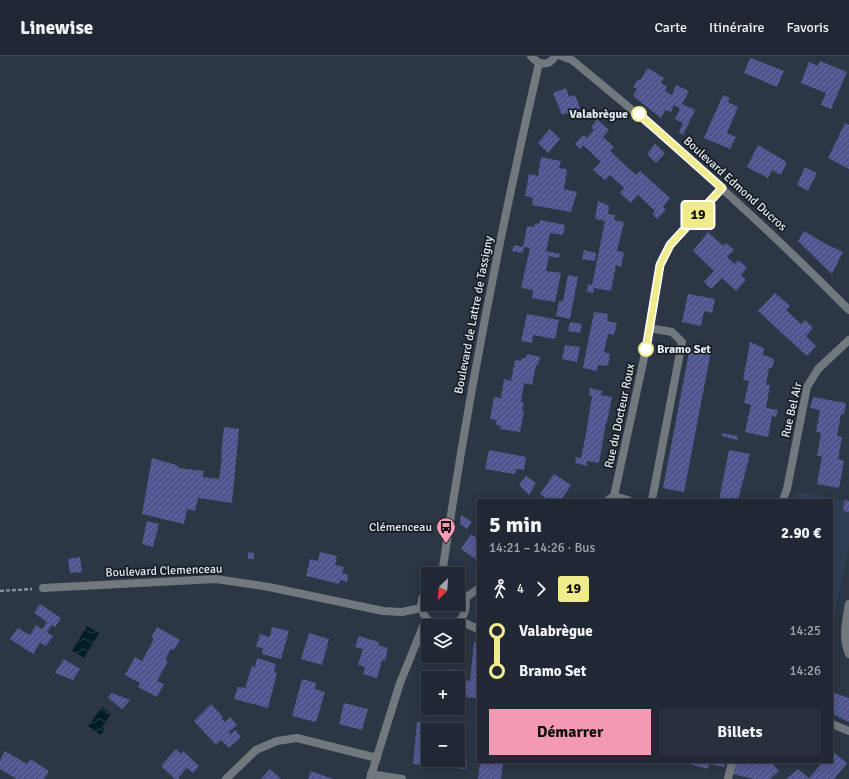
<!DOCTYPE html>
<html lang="fr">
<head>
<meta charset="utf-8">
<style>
	:root { --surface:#212833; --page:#29303b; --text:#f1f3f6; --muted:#a2a6ac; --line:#3e444e; --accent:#f19ab1 }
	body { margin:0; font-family:Signika,sans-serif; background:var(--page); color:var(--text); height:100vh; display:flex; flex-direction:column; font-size:15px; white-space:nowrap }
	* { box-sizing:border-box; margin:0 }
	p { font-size:13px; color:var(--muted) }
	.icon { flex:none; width:22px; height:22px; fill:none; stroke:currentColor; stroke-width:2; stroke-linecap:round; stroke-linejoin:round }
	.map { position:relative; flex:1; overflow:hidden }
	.side { position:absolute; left:477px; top:443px; width:356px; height:264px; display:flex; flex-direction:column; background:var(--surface); border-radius:0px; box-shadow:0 2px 10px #0003,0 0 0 1px var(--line) }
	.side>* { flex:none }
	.badge { padding:0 8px; border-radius:3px; font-size:14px; line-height:26px }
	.needle { width:26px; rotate:205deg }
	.fabs { position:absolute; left:421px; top:511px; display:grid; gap:8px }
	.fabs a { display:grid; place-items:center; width:44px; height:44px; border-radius:0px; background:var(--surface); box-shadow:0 2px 10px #0003,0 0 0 1px var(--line); font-size:20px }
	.map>.badge { position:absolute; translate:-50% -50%; box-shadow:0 0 0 2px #fff }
	.legs { display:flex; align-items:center; gap:6px; height:44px; padding:0 12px; font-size:13px }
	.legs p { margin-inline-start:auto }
	.headline { display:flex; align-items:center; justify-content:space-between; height:68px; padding:0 12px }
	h1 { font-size:22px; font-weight:700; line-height:30px }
	.action { display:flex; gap:8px; margin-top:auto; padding:8px 12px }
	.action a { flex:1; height:46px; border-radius:0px; background:var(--accent); color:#111; font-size:16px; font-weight:700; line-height:46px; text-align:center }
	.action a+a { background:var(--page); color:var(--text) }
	ul { padding:0 12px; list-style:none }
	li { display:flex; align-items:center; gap:14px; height:40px; font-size:15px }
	li i { display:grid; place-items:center; width:6px; height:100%; margin:0 5px; background:currentColor }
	li i::after { content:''; width:10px; height:10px; margin:-5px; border:3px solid; border-radius:50%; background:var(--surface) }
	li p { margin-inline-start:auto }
	li:first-child i { background:linear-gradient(#0000 50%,currentColor 0) }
	li:last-child i { background:linear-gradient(currentColor 50%,#0000 0) }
	header { display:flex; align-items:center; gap:24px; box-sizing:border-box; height:56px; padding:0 20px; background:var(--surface); border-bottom:1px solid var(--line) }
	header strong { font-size:19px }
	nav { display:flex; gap:22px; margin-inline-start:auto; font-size:14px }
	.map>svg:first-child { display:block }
	.built { fill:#313e52 }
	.water { fill:url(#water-waves) }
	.building { fill:url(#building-hatch) }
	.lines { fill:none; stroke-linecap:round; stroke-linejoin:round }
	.path { stroke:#88909c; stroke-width:2.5; stroke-dasharray:4 2; stroke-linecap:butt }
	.service { stroke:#71797e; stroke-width:8 }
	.minor { stroke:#71797e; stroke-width:8 }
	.tertiary { stroke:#71797e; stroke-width:8 }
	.line-1-casing { stroke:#fff; stroke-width:9 }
	.line-1 { stroke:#f0ec8d; stroke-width:6 }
	.stop-1-dot { fill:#fff; stroke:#f0ec8d; stroke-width:2 }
	.labels { text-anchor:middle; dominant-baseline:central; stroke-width:3.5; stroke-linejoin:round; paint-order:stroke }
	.stop-label { font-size:12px; font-weight:bold; fill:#e3e9f2; stroke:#181d23; text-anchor:end }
	.street-label { font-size:12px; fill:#e3e9f2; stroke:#181d23 }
	.poi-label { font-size:12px; fill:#e3e9f2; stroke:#181d23; text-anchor:end }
</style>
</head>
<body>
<header>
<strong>Linewise</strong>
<nav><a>Carte</a><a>Itinéraire</a><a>Favoris</a></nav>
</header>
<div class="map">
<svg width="849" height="723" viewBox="0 0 849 723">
	<defs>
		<pattern id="water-waves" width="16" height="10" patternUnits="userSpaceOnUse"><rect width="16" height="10" fill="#011e24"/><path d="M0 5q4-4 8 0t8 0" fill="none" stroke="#263f44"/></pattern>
		<pattern id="building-hatch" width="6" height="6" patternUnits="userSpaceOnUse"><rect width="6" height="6" fill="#50558f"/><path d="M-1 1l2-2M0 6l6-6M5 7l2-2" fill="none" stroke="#696d9f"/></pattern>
	</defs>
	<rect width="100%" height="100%" fill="#2c3644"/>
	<polygon class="built" points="796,435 849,445 849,490 833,564 832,444 793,444"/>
	<g class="water">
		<polygon points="87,570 99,577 84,602 72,595"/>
		<polygon points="102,651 111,658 102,671 105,673 101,679 88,670"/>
	</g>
	<g class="building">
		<polygon points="750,2 784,15 777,31 744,17"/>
		<polygon points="820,5 847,16 831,53 821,49 826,37 801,27 809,6 818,10"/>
		<polygon points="648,12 664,22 661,27 667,31 665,35 672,39 676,29 689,35 682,48 695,54 683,79 679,76 683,67 675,63 680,53 674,49 671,56 665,54 661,62 633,40 637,33 633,31 638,23 640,24"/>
		<polygon points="566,32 569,41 575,39 580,52 562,59 553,37"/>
		<polygon points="723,39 730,42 728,46 738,51 727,77 736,81 730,93 704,82"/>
		<polygon points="597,63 609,74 603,81 614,91 610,95 636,119 640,115 670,142 663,151 666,154 657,163 652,158 655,155 638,139 631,147 620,137 624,132 610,119 605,124 593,114 601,106 583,89 580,93 575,88 583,79 587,82 594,74 591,71"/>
		<polygon points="845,67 849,69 849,113 828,102"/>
		<polygon points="550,73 560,83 548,97 538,87"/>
		<polygon points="655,88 665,97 656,107 647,98"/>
		<polygon points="758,89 787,106 781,119 772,114 768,122 747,111"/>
		<polygon points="541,101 561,105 559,112 567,113 564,133 577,136 571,156 532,149 533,142 525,140 529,118 538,120"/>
		<polygon points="805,111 817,117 808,135 797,129"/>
		<polygon points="598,145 609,150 608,158 615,159 614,164 624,166 617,195 624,196 621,211 616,209 611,235 594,232 593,237 587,236 588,228 592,229 605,165 595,163"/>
		<polygon points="540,164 565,169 563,179 550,177 546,195 560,198 559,202 549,200 546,215 561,217 555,246 532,242 533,234 521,232 530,192 524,191 523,197 512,195 514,189 523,191 527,170 534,171 535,167 539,168"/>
		<polygon points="804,175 826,188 843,196 832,218 798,185"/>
		<polygon points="708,176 723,190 726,187 734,194 727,201 735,208 738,204 747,212 741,219 746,224 736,235 722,222 711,233 704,226 714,215 693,195"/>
		<polygon points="584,194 596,197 595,205 582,203"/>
		<polygon points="568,219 578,221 570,263 556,260 559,245 563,245"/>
		<polygon points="775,237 790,250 786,254 801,268 805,264 813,272 806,280 816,290 807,300 758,255"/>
		<polygon points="688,238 715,243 712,257 704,255 701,270 682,266"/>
		<polygon points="594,256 608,258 607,265 617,267 614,279 608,278 604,296 610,298 608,310 598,309 597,315 583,312"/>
		<polygon points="527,258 559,264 555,283 533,279 532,287 521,285"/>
		<polygon points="570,266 582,268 580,277 568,275"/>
		<polygon points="750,286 764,292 763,299 770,301 774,304 772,312 769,312 766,329 770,329 766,352 778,354 776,361 772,360 768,381 745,376 751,349 744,347 749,325 743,324"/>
		<polygon points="565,289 580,291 577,306 562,303"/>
		<polygon points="690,291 711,295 684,436 663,432"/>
		<polygon points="527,298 540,301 538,309 536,309 532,329 524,327 521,346 524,347 522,354 524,355 520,376 500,373 501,370 496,369 497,364 490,363 494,341 501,342 504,323 511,325 515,304 521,305 522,302 526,302"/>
		<polygon points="590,332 602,335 601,339 612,341 607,366 606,366 599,407 587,405 587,410 575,407 576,401 581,402 586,378 592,340 589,339"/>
		<polygon points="813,341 846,347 844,358 841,358 837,380 842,381 838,403 844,405 839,432 817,428 822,400 817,400 821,377 816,376 820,354 810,352"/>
		<polygon points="224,371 239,373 232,447 198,442 195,455 187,453 184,468 142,458 152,402 176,409 179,412 204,415 203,421 219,423 222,401 221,401"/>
		<polygon points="722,377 738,380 737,384 722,380"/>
		<polygon points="489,394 526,401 524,414 516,413 515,418 485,413"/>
		<polygon points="729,394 750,398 738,444 719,444"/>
		<polygon points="554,418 571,429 561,444 548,444 540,438"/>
		<polygon points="526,420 536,427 529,439 519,429"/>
		<polygon points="845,444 849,445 849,456 843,455"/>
		<polygon points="461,459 472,466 467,473 460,468"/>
		<polygon points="147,465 159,468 153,491 142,488"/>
		<polygon points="471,478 478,483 478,505 461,493"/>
		<polygon points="248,496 254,497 254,503 248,503"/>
		<polygon points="320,496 337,500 335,509 344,511 342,517 348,519 347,526 340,524 339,528 306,520 310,503 318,505"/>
		<polygon points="80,501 82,516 70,517 68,503"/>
		<polygon points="40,548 61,562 55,571 52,569 47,576 53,580 46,590 40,587 33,598 10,583 18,572 30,579 36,569 42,573 47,566 34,557"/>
		<polygon points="157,571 180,584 174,594 171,593 165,604 168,605 157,625 164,628 157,641 138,631 140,627 125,619 135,601 142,605 154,583 151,582"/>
		<polygon points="272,571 289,575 281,603 262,598 263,592 256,591 260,578 270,581"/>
		<polygon points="309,577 329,583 322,609 301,603"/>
		<polygon points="359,580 379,586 378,589 388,592 385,605 382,604 377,622 363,618 365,611 358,609 363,593 355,591"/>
		<polygon points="474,586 478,587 478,642 459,641 460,623 448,621 449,613 464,616 463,624 470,625"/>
		<polygon points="257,602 276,608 274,616 277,617 268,652 234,643 238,631 245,632 252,610 255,611"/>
		<polygon points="64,603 80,613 73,624 55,617"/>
		<polygon points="302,623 316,627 315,633 325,636 316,666 292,660"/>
		<polygon points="832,636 849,642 849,666 832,658"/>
		<polygon points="112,637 130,644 122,653 108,642"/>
		<polygon points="344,647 368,653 362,674 339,668"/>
		<polygon points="211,648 223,661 221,662 225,666 230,661 237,669 229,676 231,678 235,674 241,681 229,692 221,684 216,689 194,665"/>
		<polygon points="417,666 431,667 430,674 428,674 428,704 467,703 466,713 413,708"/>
		<polygon points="176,693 181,698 183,695 199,710 193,717 187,712 178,722 180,723 175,723 161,710"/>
		<polygon points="5,695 27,708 30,703 49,715 44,723 17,723 0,713 0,704"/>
		<polygon points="832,695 847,707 834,723 786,723 798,713 809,722 823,706 832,706"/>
		<polygon points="480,706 503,706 501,723 478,723"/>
		<polygon points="682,706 725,706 724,711 709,708 708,713"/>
		<polygon points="735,706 776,706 773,708 779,715 770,723 754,723 733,718"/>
		<polygon points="270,713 281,723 261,723"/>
		<polygon points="311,715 333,723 308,723"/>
	</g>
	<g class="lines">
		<polyline class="path" points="0,535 32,533"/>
		<g class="service">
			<polyline points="649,272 672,276 682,286 652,444"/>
			<path d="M849,548C846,566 842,581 849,598"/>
			<polyline points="371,718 402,723"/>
		</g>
		<g class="minor">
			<polyline points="614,440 628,444"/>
			<polyline points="608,444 614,440 646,293 660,209 670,189 722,132"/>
			<polyline points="783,444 787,433 807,331 818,313 849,284"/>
			<polyline points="43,532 216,523 269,531 383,555 402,556 421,552"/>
			<polyline points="465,542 478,533"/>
			<polyline points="460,565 478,573"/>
			<polyline points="832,668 849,675"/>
			<polyline points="226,723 256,694 277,685 297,682 377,702"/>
			<polyline points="728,723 732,706"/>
		</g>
		<g class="tertiary">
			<path d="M531,0C538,9 549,11 555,0"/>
			<path d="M561,0L572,4C669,83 761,165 849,254"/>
			<path d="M442,518C467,346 500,176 539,7"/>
			<path d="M428,533C416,546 421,563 437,570"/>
			<path d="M451,570C467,564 471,543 458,532"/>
			<polyline points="370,723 400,627 426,563"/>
		</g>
	</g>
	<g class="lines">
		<defs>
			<polyline id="line-1" points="639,58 722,132 670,189 660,209 646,293"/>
		</defs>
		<use href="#line-1" class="line-1-casing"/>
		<use href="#line-1" class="line-1"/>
	</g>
	<defs>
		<symbol id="bus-pin" viewBox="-11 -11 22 30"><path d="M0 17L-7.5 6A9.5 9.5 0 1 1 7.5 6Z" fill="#f19ab1" stroke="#181d23"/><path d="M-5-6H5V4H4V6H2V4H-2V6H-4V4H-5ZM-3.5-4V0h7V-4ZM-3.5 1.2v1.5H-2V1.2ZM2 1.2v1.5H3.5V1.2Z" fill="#111"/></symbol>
	</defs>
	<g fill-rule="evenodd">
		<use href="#bus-pin" x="435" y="460" width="22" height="30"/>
	</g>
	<g class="stop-1-dot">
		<circle cx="639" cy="58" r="7"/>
		<circle cx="646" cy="293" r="7"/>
	</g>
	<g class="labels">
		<g class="stop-label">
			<text x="628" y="58">Valabrègue</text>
			<text x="657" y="293" text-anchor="start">Bramo Set</text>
		</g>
		<g class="street-label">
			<text transform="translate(735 128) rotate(42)">Boulevard Edmond Ducros</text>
			<text transform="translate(474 259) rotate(-79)">Boulevard de Lattre de Tassigny</text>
			<text transform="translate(792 354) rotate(-77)">Rue Bel Air</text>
			<text transform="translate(620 360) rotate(-78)">Rue du Docteur Roux</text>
			<text transform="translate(164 515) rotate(-2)">Boulevard Clemenceau</text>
		</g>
		<g class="poi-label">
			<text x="432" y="471">Clémenceau</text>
		</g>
	</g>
</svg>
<div class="fabs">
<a><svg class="needle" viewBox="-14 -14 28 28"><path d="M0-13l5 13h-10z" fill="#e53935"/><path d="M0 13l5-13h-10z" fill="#a2a6ac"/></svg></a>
<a><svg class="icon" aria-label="layers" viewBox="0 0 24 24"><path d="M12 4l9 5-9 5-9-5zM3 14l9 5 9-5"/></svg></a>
<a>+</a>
<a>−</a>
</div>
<b class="badge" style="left:698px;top:159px;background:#f0ec8d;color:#111">19</b>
<section class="side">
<div class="headline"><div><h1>5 min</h1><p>14:21 – 14:26 · Bus</p></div><b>2.90 €</b></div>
<div class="legs"><svg class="icon" aria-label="walk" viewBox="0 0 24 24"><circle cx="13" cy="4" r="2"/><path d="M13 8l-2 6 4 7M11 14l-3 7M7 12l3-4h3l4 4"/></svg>4<svg class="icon" aria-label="forward" viewBox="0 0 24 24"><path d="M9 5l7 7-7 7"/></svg><b class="badge" style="background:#f0ec8d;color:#111">19</b></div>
<ul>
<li><i style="color:#f0ec8d"></i><b>Valabrègue</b><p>14:25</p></li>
<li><i style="color:#f0ec8d"></i><b>Bramo Set</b><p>14:26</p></li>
</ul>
<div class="action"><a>Démarrer</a><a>Billets</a></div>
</section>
</div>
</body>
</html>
